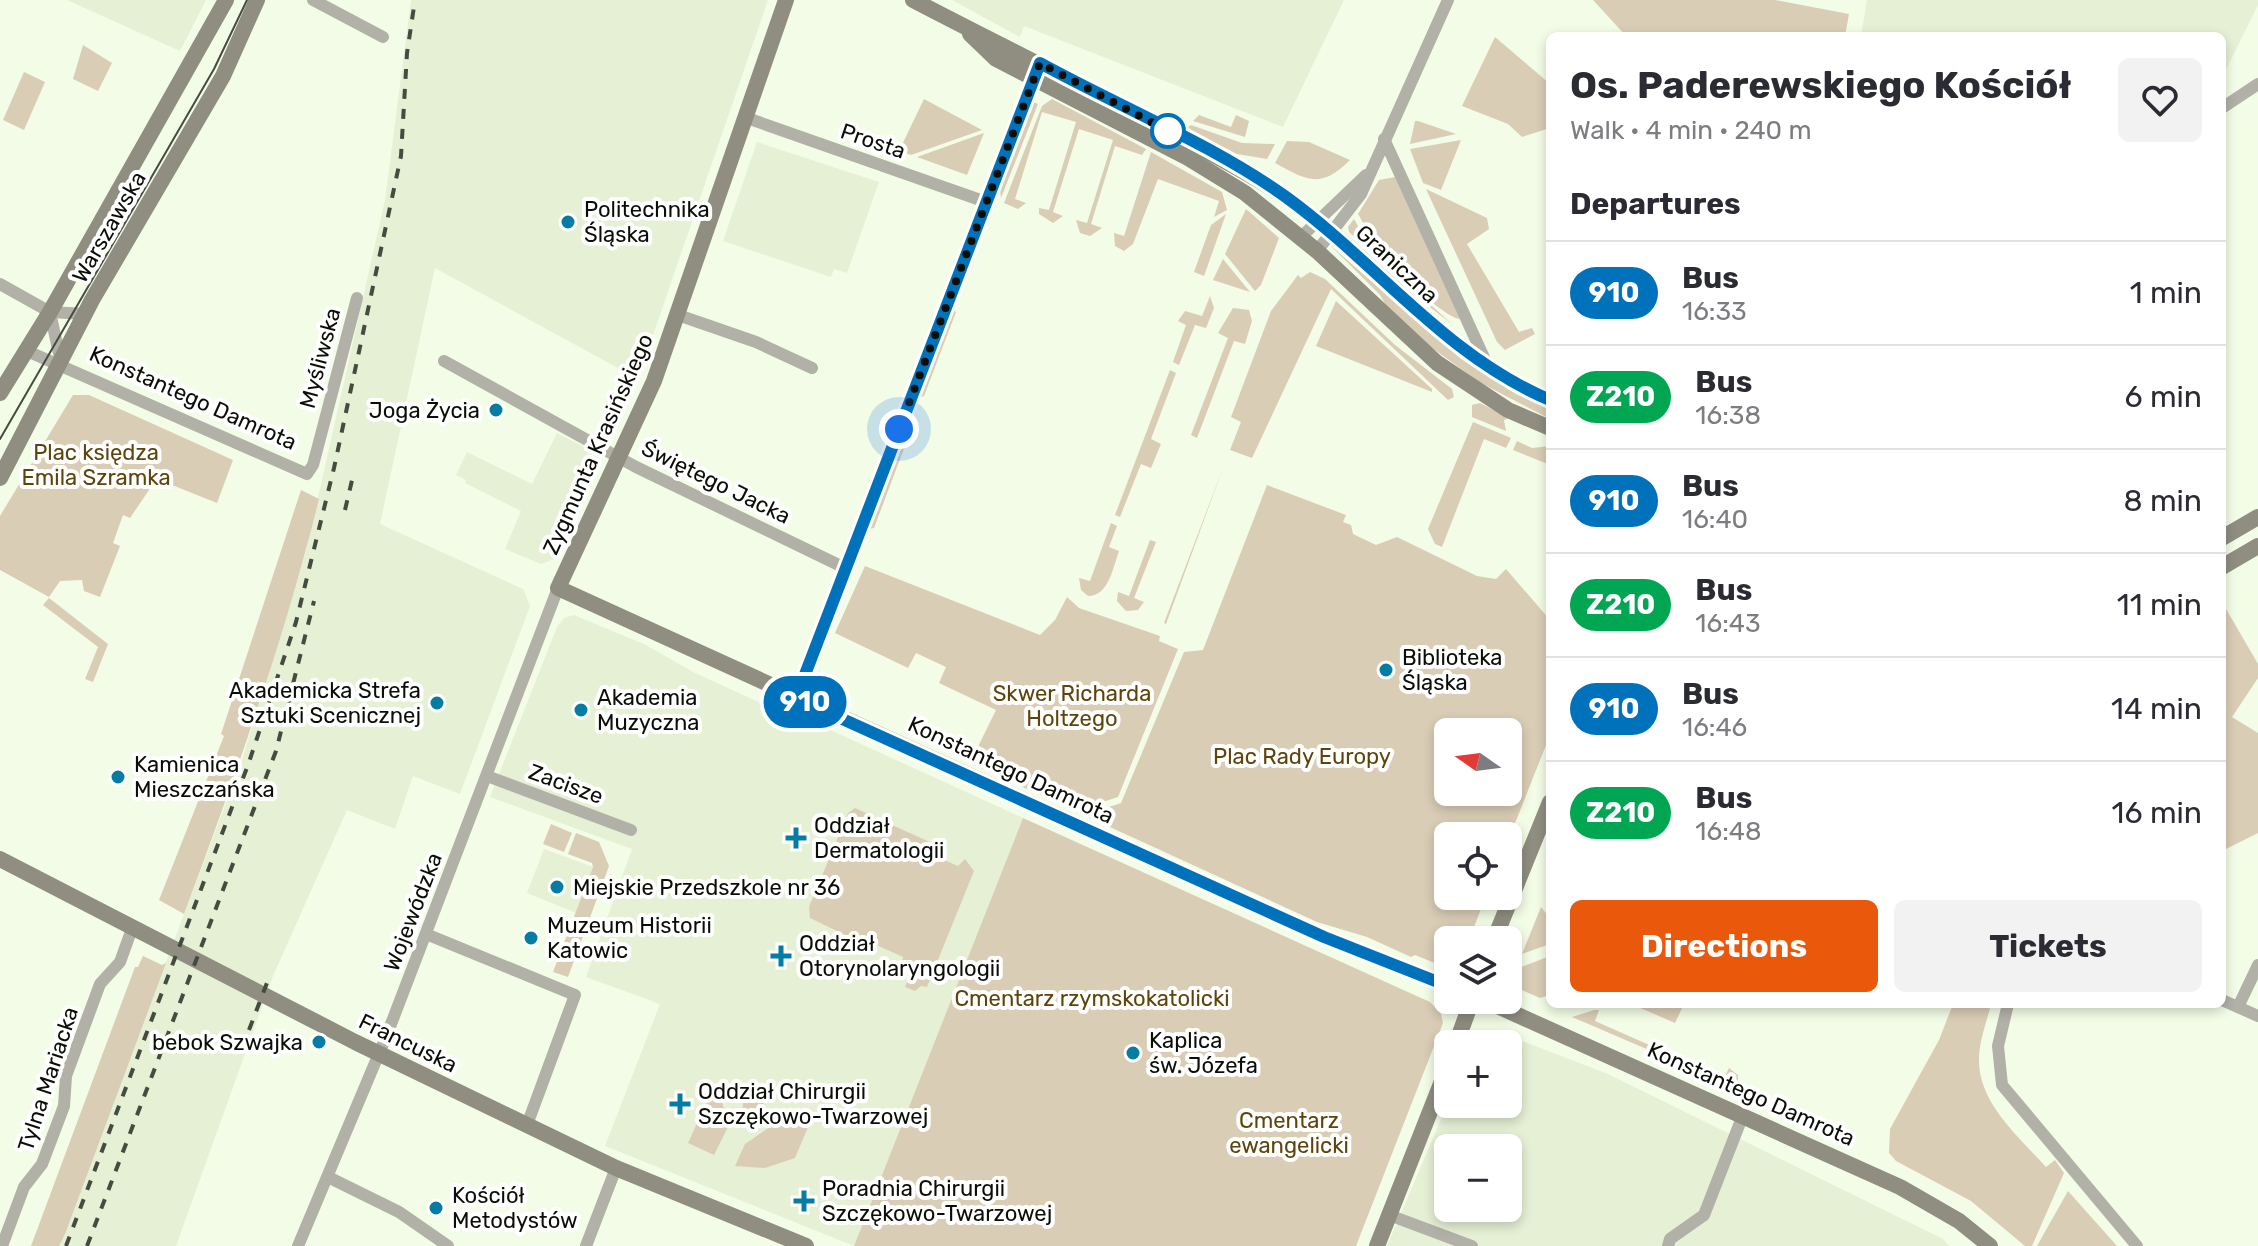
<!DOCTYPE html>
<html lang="en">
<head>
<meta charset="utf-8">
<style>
	:root { --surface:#fff; --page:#f2f2f3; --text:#2b2b33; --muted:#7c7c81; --line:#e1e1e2; --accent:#ea580c }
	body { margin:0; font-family:Rubik,sans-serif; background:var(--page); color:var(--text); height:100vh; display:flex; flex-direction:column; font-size:30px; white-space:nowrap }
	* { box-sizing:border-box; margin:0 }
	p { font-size:26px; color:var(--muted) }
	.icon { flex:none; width:44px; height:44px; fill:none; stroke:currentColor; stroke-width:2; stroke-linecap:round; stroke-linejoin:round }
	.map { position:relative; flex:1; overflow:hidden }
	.drawer { position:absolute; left:1546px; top:32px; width:680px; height:976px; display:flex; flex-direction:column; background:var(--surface); border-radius:12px; box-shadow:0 4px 12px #0003 }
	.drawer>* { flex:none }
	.badge { padding:0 16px; border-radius:26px; font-size:28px; line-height:52px }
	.needle { width:52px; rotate:284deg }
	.buttons { position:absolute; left:1434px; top:718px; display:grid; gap:16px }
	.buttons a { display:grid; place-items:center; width:88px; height:88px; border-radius:12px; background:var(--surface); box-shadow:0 4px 12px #0003; font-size:40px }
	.you { position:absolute; width:40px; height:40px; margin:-20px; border:6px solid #fff; border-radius:50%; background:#1a73e8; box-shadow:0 0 0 12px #1a73e833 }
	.map>.badge { position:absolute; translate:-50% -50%; box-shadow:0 0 0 4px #fff }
	h2 { padding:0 24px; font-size:30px; line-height:72px }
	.round { display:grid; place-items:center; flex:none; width:84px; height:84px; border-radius:12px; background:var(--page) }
	.headline { display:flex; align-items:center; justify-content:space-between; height:136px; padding:0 24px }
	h1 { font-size:38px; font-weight:700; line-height:60px }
	.cta { display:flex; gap:16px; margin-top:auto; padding:16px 24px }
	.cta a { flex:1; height:92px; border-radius:12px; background:var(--accent); color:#fff; font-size:32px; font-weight:700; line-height:92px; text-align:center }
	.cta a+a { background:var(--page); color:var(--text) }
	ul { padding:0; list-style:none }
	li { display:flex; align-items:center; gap:24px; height:104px; padding:0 24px; border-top:2px solid var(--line) }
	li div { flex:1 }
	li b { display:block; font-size:30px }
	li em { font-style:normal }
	li .badge { min-width:88px; font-weight:700; text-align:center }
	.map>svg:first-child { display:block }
	.built { fill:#e6f0d5; fill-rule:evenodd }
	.green { fill:#dacdb6; fill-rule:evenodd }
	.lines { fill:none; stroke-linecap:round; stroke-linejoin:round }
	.street { stroke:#b1b1a7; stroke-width:12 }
	.secondary { stroke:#8f8e80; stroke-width:16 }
	.tram { stroke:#464b40; stroke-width:2 }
	.rail { stroke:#464b40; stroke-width:4; stroke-dasharray:10 10; stroke-linecap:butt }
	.line-casing { stroke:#fff; stroke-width:18 }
	.line { stroke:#0072bc; stroke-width:12 }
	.walk { stroke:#0b0e07; stroke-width:8; stroke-dasharray:0 14.4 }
	.stop-dot { fill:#fff; stroke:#0072bc; stroke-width:4 }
	.poi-dot { fill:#047ca3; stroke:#fff; stroke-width:3 }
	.labels { text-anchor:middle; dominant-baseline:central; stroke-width:8; stroke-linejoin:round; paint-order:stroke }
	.street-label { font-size:22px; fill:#0b0e07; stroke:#fff }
	.poi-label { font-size:22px; fill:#0b0e07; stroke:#fff; text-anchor:start }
	.park-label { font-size:22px; fill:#5d440a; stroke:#fff }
</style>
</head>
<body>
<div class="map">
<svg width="2258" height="1246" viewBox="0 0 2258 1246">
	<rect width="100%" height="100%" fill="#f3fce6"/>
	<g class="built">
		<polygon points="67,0 206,0 180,51"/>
		<polygon points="411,0 768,0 638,379 435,268 380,524 523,589 530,606 460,794 413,776 395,829 347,810 273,976 176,1246 59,1246 241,763 305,555 385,200"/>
		<polygon points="952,0 1344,0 1283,127 1024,26 1020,37"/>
		<polygon points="1867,0 2258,0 2258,5 2222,78 2222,36 1861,36"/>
		<polygon points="757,142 879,182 847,273 834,269 831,277 723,241"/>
		<polygon points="557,433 598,454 600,463 554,559 541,564 505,549 521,511 465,483 466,480 456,475 467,452 532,484"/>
		<polygon points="574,615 646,645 693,672 774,709 773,714 797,726 802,717 1023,818 854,1246 605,1146 660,1004 586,977 632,849 490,797 557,627 564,618"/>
		<polygon points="544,849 593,867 576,913 527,893"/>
		<path d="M1499,1032L1608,1074L1943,1239L1949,1246H1387L1448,1103L1508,1104V1044H1475L1482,1034ZM1448,1148H1508V1208H1448Z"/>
	</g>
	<g class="green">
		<polygon points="1593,0 1775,0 1849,14 1845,36 1626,36"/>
		<polygon points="1495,37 1550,84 1550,128 1522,137 1508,124 1462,106"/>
		<polygon points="83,45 112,63 98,91 73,79"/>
		<polygon points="24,72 45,82 24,130 3,120"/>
		<polygon points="924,99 982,130 911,155 899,151"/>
		<polygon points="1052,99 1146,149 1142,155 1115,146 1091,224 1102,228 1090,236 1080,233 1076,220 1087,223 1113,140 1079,129 1053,212 1063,216 1053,223 1039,214 1039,208 1049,210 1076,122 1042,112 1015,199 1026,203 1018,209 1004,203 1042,106"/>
		<polygon points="1034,102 1038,104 1001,198 1000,189"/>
		<polygon points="1199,115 1231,127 1236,115 1249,121 1245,137 1193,121"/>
		<polygon points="1415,121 1418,121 1456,134 1410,144"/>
		<polygon points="1191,125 1242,143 1275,144 1267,159 1237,154 1194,132 1188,127"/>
		<polygon points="984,133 967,175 917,157"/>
		<polygon points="1461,140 1441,190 1423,183 1410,149"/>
		<path d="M1287,141L1309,142L1350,160C1321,189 1308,181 1275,163Z"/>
		<polygon points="1151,152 1222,192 1227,210 1214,217 1219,201 1158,179 1133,244 1124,251 1115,246 1114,233 1124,236"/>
		<path d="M1395,177L1460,319C1444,318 1386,262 1375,247C1368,238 1365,224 1358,214L1379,180Z"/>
		<polygon points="1426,189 1487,218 1489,229 1467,244 1519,332 1532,328 1535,334 1505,350 1497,342"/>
		<polygon points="1246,209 1279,238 1261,285 1255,291 1225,254"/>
		<polygon points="1226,214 1204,276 1194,272 1211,225"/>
		<polygon points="1354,219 1373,253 1452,324 1422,301 1349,232 1348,227"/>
		<polygon points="1330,245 1461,359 1516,394 1550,409 1550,419 1481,383 1418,338 1389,311 1380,295"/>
		<polygon points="1223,259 1250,292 1213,280"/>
		<polygon points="1310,272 1325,279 1395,345 1452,389 1454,397 1448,400 1331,289 1252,458 1230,450 1241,422 1231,417 1271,311 1298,275 1301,278"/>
		<polygon points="1210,296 1214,308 1206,328 1195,325 1179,365 1173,362 1186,325 1178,321 1185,311 1202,316"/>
		<polygon points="1336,301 1432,389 1432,392 1316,346"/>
		<polygon points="1233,308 1249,310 1252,321 1245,344 1234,341 1197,438 1191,435 1228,338 1218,333"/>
		<polygon points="953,310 956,312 924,396 919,398"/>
		<polygon points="1170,370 1176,373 1151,439 1161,444 1151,468 1141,464 1120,517 1115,515"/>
		<polygon points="73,395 89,395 233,460 217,503 172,485 151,487 130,518 123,515 113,543 120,546 100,597 84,591 82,580 60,581 49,597 0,570 0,516"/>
		<polygon points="1480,403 1509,418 1504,420 1506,431 1472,417 1472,405"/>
		<polygon points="912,417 911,430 874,528 869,529"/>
		<polygon points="1473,422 1511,438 1506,448 1484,439 1442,547 1435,544 1428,529"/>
		<polygon points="1517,441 1532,448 1550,446 1550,465 1513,450"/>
		<polygon points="1223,468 1166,624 1164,623"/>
		<path d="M1267,485L1346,515L1343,522L1351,525L1353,534L1376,545L1397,537L1477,576L1496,579L1506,569L1550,620V735L1508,841V836H1448V896H1486L1469,940H1448V964L1442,966L1415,955L1411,957L1367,937L1317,922L1088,817V814L1121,803L1184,652L1203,650ZM1448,732H1508V792H1448Z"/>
		<path d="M301,490L319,499C284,641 235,777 184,914L159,900L224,736L221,734Z"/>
		<path d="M1111,523L1117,526L1109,547L1119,551C1113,567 1109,596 1088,596L1081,590L1079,578L1090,581Z"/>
		<polygon points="1150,540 1156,542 1134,598 1144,602 1138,610 1126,611 1117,601 1118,592 1129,596"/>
		<polygon points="865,566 1040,635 1055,620 1067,597 1079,608 1160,636 1159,641 1178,649 1118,797 1075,811 970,763 996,710 939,683 946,667 916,653 908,668 835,633"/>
		<polygon points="49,598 108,644 93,682 85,679 98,647 43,605"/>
		<polygon points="2222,602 2258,664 2258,678 2232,717 2258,733 2258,833 2222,851"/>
		<polygon points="855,808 934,844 930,854 958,866 965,859 974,871 927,987 921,986 915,991 905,987 912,970 901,965 903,957 872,943 866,945 810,918 809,907 848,813"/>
		<polygon points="1023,818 1430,1002 1441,1014 1443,1023 1356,1246 854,1246"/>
		<polygon points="551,824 572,833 564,852 543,844"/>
		<polygon points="576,833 599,842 609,866 568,977 553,972 593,867 592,863 568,854"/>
		<polygon points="1541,907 1550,918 1550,944 1522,954"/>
		<polygon points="143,956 162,965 166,963 65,1234 59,1246 31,1246 135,967 138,967"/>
		<polygon points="1550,956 1550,995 1540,998 1515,987 1512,979 1516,969"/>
		<polygon points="1631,1004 1684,1004 1675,1023"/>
		<path d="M1953,1004H1991C1987,1021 1979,1041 1979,1059C1978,1103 2019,1137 2046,1167L2055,1160L2064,1173L2032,1246H2025L1971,1201L1896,1161L1889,1153L1890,1129L1939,1040Z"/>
		<polygon points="1594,1010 1599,1010 1595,1021 1724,1078 1729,1068 1738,1075 1738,1084 1728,1084 1572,1017"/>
		<polygon points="749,1088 760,1092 765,1099 762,1109 746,1121 751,1107 742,1118 744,1089"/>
		<polygon points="710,1095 722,1101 728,1127 714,1155 688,1143"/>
		<polygon points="793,1111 811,1120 795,1158 765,1168 735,1166 745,1144"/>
		<polygon points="2068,1191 2117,1246 2037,1246"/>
	</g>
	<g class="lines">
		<g class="street">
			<polyline points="313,0 383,37"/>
			<polyline points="2222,108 2258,84"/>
			<polyline points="747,118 986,202"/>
			<polyline points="1384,139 1486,362"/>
			<polyline points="1301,237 1366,175"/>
			<polyline points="1317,251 1361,194 1448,0"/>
			<polyline points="0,284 50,312 85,314"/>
			<polyline points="50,312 61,363"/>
			<polyline points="678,315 756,342 812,368"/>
			<polyline points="27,351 307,474 313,465 357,298"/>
			<polyline points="444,361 636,467 845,568"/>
			<polyline points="796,698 1036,74"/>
			<polyline points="487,776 631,830"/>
			<polyline points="426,934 575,995 527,1125"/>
			<polyline points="2222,1000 2258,1016"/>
			<polyline points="2008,1004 1998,1046 2002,1085 2137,1246"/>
			<polyline points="2238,1007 2258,965"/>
			<polyline points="328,1177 399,1212 448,1246"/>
			<polyline points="1389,1215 1472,1246"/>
			<polyline points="2,1246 24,1187 42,1164 64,1106 66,1076 100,984 120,962 133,926"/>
			<polyline points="298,1246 388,1032 558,588"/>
			<polyline points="586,1246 616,1168"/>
			<polyline points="1668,1246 1670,1239 1704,1215 1743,1115"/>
		</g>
		<g class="secondary">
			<polyline points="786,0 654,381 558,588 1324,937 1448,986"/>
			<path d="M913,0C997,44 1082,85 1166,130C1205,151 1245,170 1282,195C1378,259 1440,353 1550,400"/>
			<polyline points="970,34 996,59 1188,158 1245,193 1317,251 1437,363 1508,410 1550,428"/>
			<polyline points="0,393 50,312 226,0"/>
			<polyline points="0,478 92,300 223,76 257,0"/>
			<polyline points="2222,538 2258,517"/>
			<polyline points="2222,567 2258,546"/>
			<polyline points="0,859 355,1042 616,1168 806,1246"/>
			<polyline points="1494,940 1550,802"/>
			<polyline points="1484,1000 1900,1187 1959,1221 1990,1246"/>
			<polyline points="1456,1044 1472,1000"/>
			<polyline points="1377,1246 1448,1066"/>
		</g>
		<polyline class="tram" points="0,439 214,69 247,0"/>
		<g class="rail">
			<polyline points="345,510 353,476"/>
			<polyline points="249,1030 270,975"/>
			<polyline points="66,1246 248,765 296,622 334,468 401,156 407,53 415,0"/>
			<polyline points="87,1246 276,751 314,601"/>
		</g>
	</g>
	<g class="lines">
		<defs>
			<path id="line" d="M1448,986L1324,937L796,698L1040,63C1120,107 1212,144 1286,197C1377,263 1444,355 1550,400"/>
		</defs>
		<use href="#line" class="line-casing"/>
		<use href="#line" class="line"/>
		<polyline class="walk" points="899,429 1040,63 1168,131"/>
	</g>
	<circle class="stop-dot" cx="1168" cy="131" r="16"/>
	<g class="poi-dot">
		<circle cx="568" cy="222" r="8"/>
		<circle cx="496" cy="410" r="8"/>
		<circle cx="1386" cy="670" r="8"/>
		<circle cx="437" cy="703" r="8"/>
		<circle cx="581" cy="710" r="8"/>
		<circle cx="118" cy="777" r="8"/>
		<path d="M792 826h8v8h8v8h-8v8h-8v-8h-8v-8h8z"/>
		<circle cx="557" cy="887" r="8"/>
		<circle cx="531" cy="938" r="8"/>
		<path d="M777 944h8v8h8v8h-8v8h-8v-8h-8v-8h8z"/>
		<circle cx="319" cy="1042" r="8"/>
		<circle cx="1133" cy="1053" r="8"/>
		<path d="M676 1092h8v8h8v8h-8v8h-8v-8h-8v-8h8z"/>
		<path d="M800 1189h8v8h8v8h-8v8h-8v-8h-8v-8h8z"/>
		<circle cx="436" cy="1208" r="8"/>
	</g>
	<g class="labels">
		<g class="street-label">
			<text transform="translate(873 141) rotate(19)">Prosta</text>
			<text transform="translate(109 227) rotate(-60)">Warszawska</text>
			<text transform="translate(1397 264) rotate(43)">Graniczna</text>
			<text transform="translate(320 358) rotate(-75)">Myśliwska</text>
			<text transform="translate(193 398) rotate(24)">Konstantego Damrota</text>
			<text transform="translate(598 444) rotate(-66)">Zygmunta Krasińskiego</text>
			<text transform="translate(716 482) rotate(26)">Świętego Jacka</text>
			<text transform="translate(1011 770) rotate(25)">Konstantego Damrota</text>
			<text transform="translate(566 784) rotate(20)">Zacisze</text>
			<text transform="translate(413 912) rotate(-69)">Wojewódzka</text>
			<text transform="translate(408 1043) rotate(26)">Francuska</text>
			<text transform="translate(48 1079) rotate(-72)">Tylna Mariacka</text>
			<text transform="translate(1751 1094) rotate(24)">Konstantego Damrota</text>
		</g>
		<g class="poi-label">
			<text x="584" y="209">Politechnika<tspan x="584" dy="25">Śląska</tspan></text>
			<text x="480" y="410" text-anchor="end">Joga Życia</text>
			<text x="1402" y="657">Biblioteka<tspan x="1402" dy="25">Śląska</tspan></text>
			<text x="421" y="690" text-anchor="end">Akademicka Strefa<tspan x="421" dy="25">Sztuki Scenicznej</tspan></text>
			<text x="597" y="697">Akademia<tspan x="597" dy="25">Muzyczna</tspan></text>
			<text x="134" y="764">Kamienica<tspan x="134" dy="25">Mieszczańska</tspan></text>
			<text x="814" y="825">Oddział<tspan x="814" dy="25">Dermatologii</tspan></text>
			<text x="573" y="887">Miejskie Przedszkole nr 36</text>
			<text x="547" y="925">Muzeum Historii<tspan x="547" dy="25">Katowic</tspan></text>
			<text x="799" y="943">Oddział<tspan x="799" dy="25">Otorynolaryngologii</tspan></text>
			<text x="1149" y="1040">Kaplica<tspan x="1149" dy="25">św. Józefa</tspan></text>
			<text x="303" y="1042" text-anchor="end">bebok Szwajka</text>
			<text x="698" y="1091">Oddział Chirurgii<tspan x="698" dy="25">Szczękowo-Twarzowej</tspan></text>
			<text x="822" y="1188">Poradnia Chirurgii<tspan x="822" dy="25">Szczękowo-Twarzowej</tspan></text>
			<text x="452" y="1195">Kościół<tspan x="452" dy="25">Metodystów</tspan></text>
		</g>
		<g class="park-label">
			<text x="96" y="452">Plac księdza<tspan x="96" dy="25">Emila Szramka</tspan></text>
			<text x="1072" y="693">Skwer Richarda<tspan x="1072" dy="25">Holtzego</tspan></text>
			<text x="1302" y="756">Plac Rady Europy</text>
			<text x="1092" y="998">Cmentarz rzymskokatolicki</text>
			<text x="1289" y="1120">Cmentarz<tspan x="1289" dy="25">ewangelicki</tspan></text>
		</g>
	</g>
</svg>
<div class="buttons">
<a><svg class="needle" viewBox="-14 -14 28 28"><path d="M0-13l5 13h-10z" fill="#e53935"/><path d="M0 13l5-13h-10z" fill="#7c7c81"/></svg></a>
<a><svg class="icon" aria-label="locate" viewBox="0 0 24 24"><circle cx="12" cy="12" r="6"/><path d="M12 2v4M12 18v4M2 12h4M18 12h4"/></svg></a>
<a><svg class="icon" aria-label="layers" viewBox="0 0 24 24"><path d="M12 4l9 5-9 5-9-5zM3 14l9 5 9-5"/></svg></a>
<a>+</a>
<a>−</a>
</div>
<div class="you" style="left:899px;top:429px"></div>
<b class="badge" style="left:805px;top:702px;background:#0072bc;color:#fff">910</b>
<section class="drawer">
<div class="headline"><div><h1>Os. Paderewskiego Kościół</h1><p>Walk · 4 min · 240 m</p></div><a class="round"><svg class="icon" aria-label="heart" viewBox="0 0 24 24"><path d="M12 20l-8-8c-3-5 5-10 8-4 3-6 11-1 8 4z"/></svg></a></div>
<h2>Departures</h2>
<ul>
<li><span class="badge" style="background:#0072bc;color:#fff">910</span><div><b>Bus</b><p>16:33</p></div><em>1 min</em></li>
<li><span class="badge" style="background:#00a651;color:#fff">Z210</span><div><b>Bus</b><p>16:38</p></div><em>6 min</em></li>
<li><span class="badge" style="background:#0072bc;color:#fff">910</span><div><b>Bus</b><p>16:40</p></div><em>8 min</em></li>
<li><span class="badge" style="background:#00a651;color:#fff">Z210</span><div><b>Bus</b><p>16:43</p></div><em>11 min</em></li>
<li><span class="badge" style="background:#0072bc;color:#fff">910</span><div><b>Bus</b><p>16:46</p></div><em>14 min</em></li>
<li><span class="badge" style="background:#00a651;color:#fff">Z210</span><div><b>Bus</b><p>16:48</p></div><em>16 min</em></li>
</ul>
<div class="cta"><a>Directions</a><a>Tickets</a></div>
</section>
</div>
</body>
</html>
